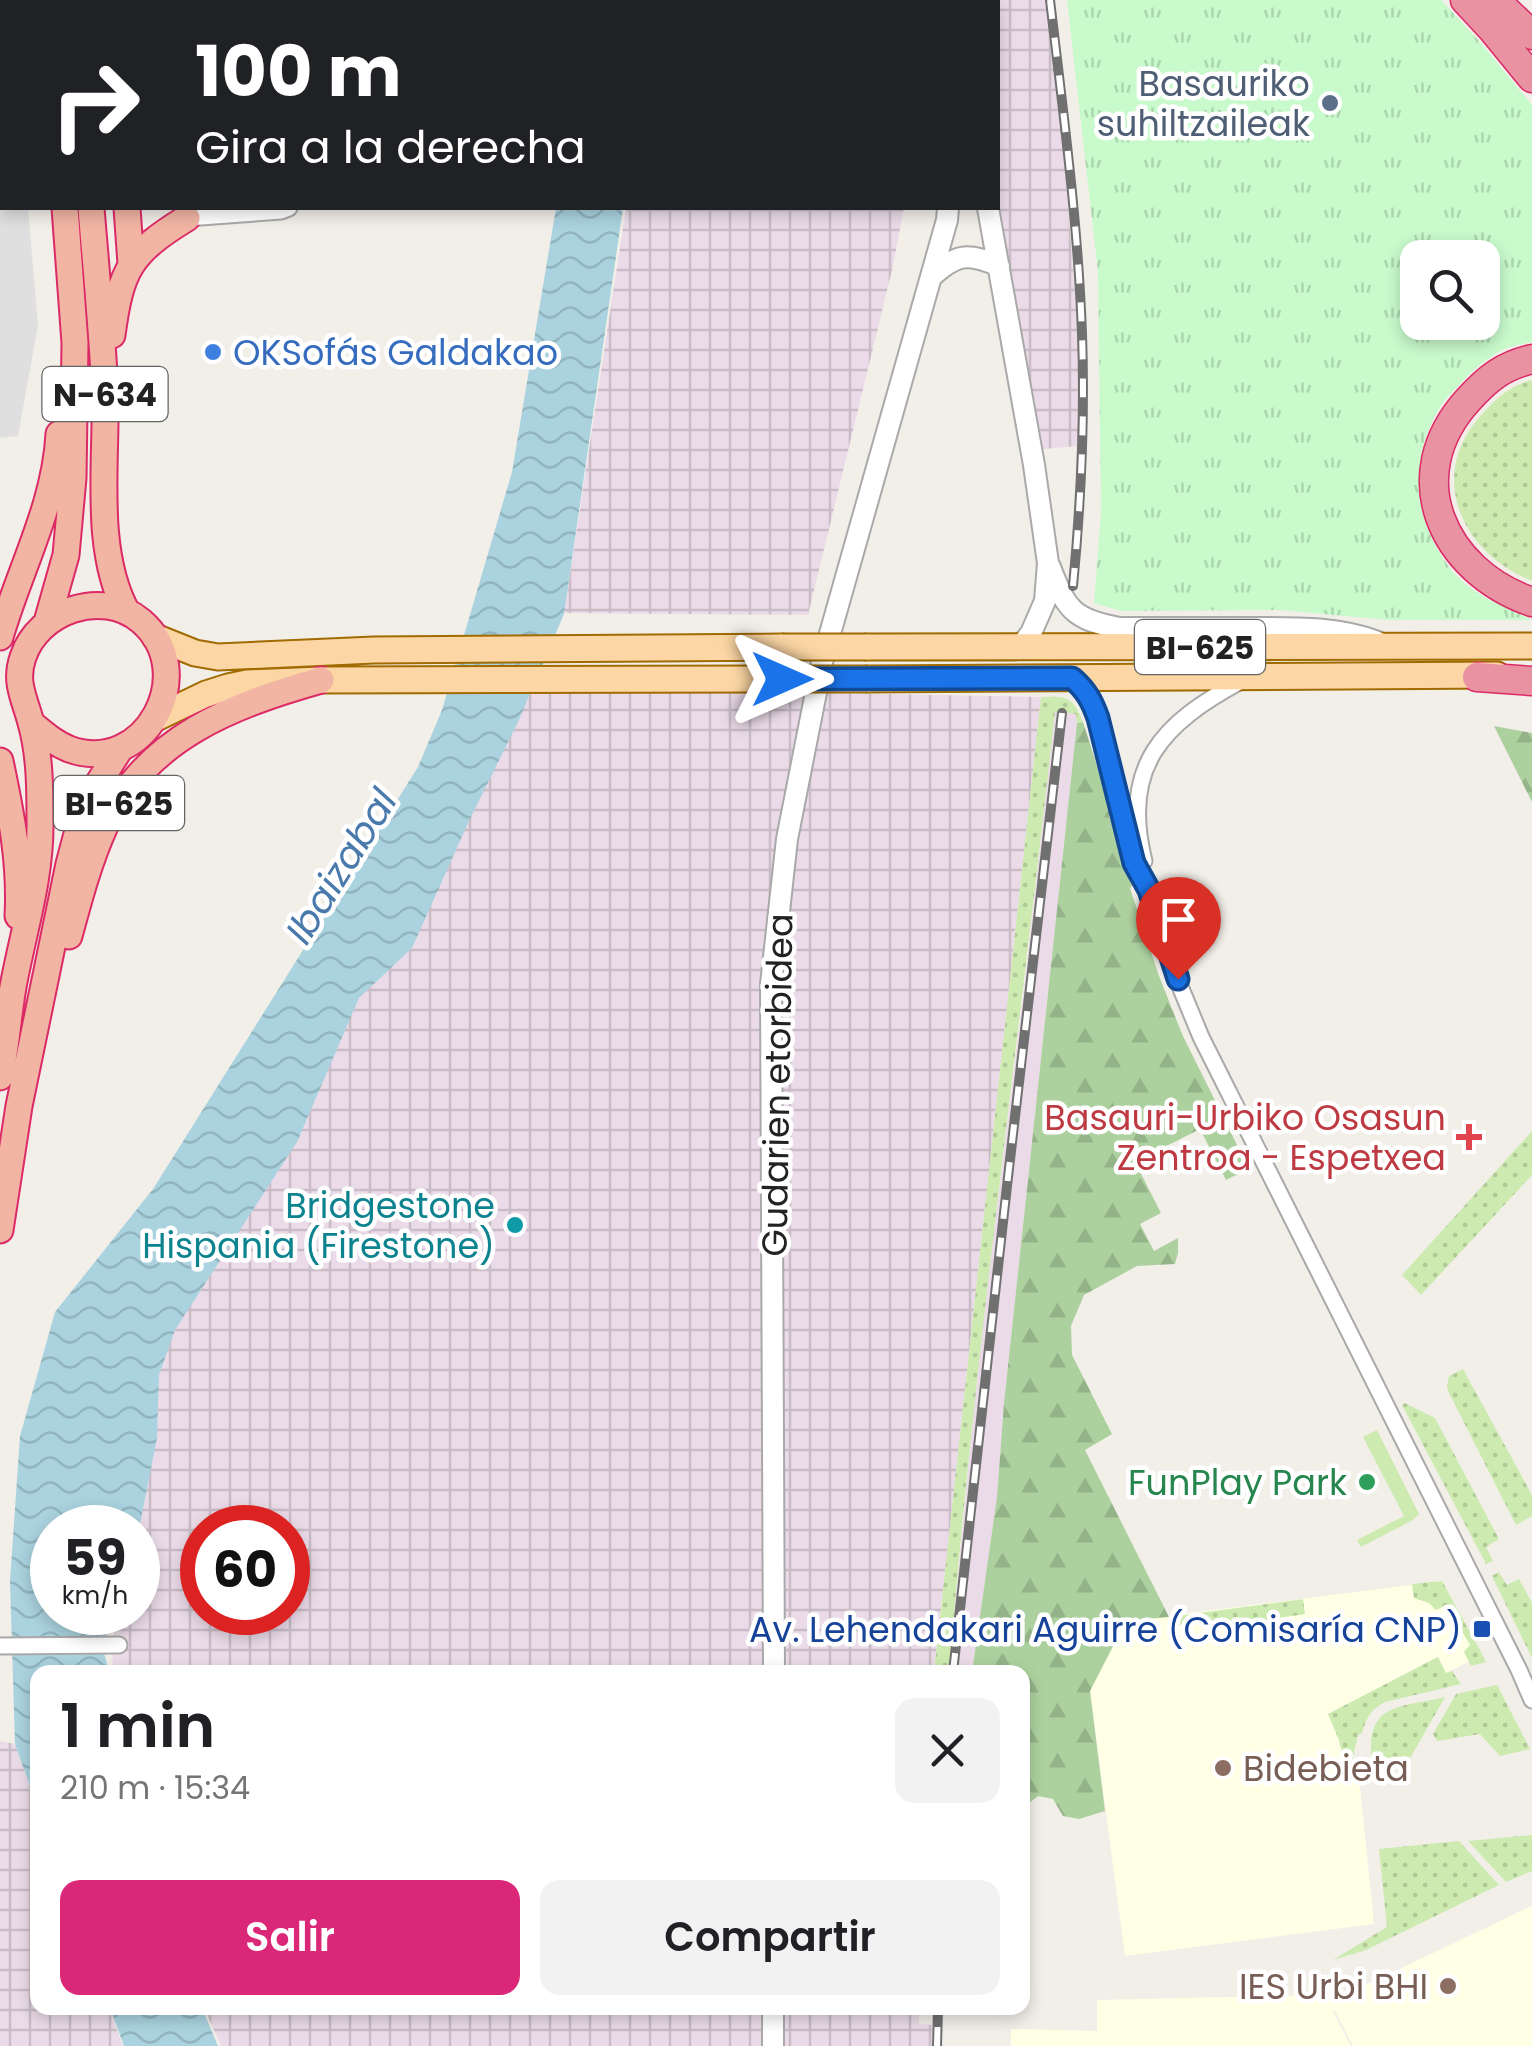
<!DOCTYPE html>
<html lang="es">
<meta charset="utf-8">
<style>
:root{--surface:#fff;--page:#f2f2f2;--text:#202124;--muted:#757577;--accent:#db2777}
body{margin:0;font-family:Poppins,sans-serif;background:var(--page);color:var(--text);height:100vh;display:flex;flex-direction:column;font-size:38px;white-space:nowrap}
*{box-sizing:border-box;margin:0}
p{font-size:32px;color:var(--muted)}
.icon{flex:none;width:55px;height:55px;fill:none;stroke:currentColor;stroke-width:2;stroke-linecap:round;stroke-linejoin:round}
.map{position:relative;flex:1;overflow:hidden}
.sheet{position:absolute;left:30px;top:1665px;width:1000px;height:350px;display:flex;flex-direction:column;background:var(--surface);border-radius:20px;box-shadow:0 5px 15px #0003}
.sheet>*{flex:none}
.hud{position:absolute;left:0px;top:0px;width:1000px;height:210px;box-shadow:0 5px 15px #0003;background:#202124;color:#fff;overflow:hidden}
.controls{position:absolute;left:1400px;top:240px;display:grid;gap:20px}
.controls a{display:grid;place-items:center;width:100px;height:100px;border-radius:20px;background:var(--surface);box-shadow:0 5px 15px #0003;font-size:50px}
.speed{position:absolute;left:30px;top:1505px;display:flex;gap:20px;font-size:50px;font-weight:700;text-align:center}
.speed>*{display:grid;place-content:center;width:130px;height:130px;border-radius:50%;background:var(--surface);box-shadow:0 5px 15px #0003;line-height:1}
.speed small{font-size:25px;font-weight:400}
.speed .limit{border:15px solid #d22;background:#fff;color:#111}
.pin{position:absolute;display:grid;place-items:center;width:85px;height:85px;color:#fff;margin:-102px -42px;border-radius:50% 50% 50% 0;rotate:-45deg;box-shadow:0 0 10px #0007}
.pin .icon{rotate:45deg}
.me{position:absolute;width:110px;margin:-55px;rotate:90deg;stroke-linejoin:round;filter:drop-shadow(0 0 8px #0008)}
.turn{display:flex;align-items:center;gap:35px;height:210px;padding:0 30px;font-size:45px}
.turn .icon{width:130px;height:130px;stroke-width:2.5}
.turn b{display:block;font-size:70px;line-height:85px}
.round{display:grid;place-items:center;flex:none;width:105px;height:105px;border-radius:20px;background:var(--page)}
.head{display:flex;align-items:center;justify-content:space-between;height:170px;padding:0 30px}
h1{font-size:60px;font-weight:600;line-height:75px}
.primary-button{display:flex;gap:20px;margin-top:auto;padding:20px 30px}
.primary-button a{flex:1;height:115px;border-radius:20px;background:var(--accent);color:#fff;font-size:40px;font-weight:600;line-height:115px;text-align:center}
.primary-button a+a{background:var(--page);color:var(--text)}
.map>svg:first-child{display:block}
.residential{fill:#e0dfdf}
.industrial{fill:url(#industrial-grid);fill-rule:evenodd}
.education{fill:#ffffe5}
.railway{fill:#ebdbe8}
.grass{fill:url(#grass-dots)}
.forest{fill:url(#forest-firs)}
.park{fill:url(#park-tufts);fill-rule:evenodd}
.garden{fill:#cdebb0}
.water{fill:url(#water-waves)}
.lines{fill:none;stroke-linecap:round;stroke-linejoin:round}
.minor-casing{stroke:#a9a9a9;stroke-width:19}
.tertiary-casing{stroke:#a9a9a9;stroke-width:24}
.primary-casing{stroke:#a06b00;stroke-width:29}
.trunk-casing{stroke:#dc2a67;stroke-width:29}
.motorway-casing{stroke:#dc2a67;stroke-width:31}
.minor{stroke:#fff;stroke-width:15}
.tertiary{stroke:#fff;stroke-width:20}
.primary{stroke:#fcd6a4;stroke-width:25}
.trunk{stroke:#f2b4a3;stroke-width:25}
.motorway{stroke:#e892a2;stroke-width:28}
.rail-casing{stroke:#707070;stroke-width:10}
.rail{stroke:#fff;stroke-width:6;stroke-dasharray:19;stroke-linecap:butt}
.primary-bridge-casing{stroke:#a06b00;stroke-width:29;stroke-linecap:butt}
.primary-bridge{stroke:#fcd6a4;stroke-width:25}
.route-casing{stroke:#114b97;stroke-width:25}
.route{stroke:#1a73e8;stroke-width:18}
.service-dot{fill:#5c6f8a;stroke:#fff;stroke-width:4}
.shop-dot{fill:#3f7fe0;stroke:#fff;stroke-width:4}
.health-dot{fill:#e0444e;stroke:#fff;stroke-width:4}
.culture-dot{fill:#0f9aa8;stroke:#fff;stroke-width:4}
.leisure-dot{fill:#2e9e5b;stroke:#fff;stroke-width:4}
.transit-dot{fill:#1a4fb4;stroke:#fff;stroke-width:4}
.education-dot{fill:#8d6e63;stroke:#fff;stroke-width:4}
.labels{text-anchor:middle;dominant-baseline:central;stroke-width:9;stroke-linejoin:round;paint-order:stroke}
.shield{fill:#fff;stroke:#646464;stroke-width:2.5}
.shield-label{font-size:32px;font-weight:bold;fill:#222}
.service-label{font-size:35px;fill:#4e5e75;stroke:#fff;text-anchor:end}
.shop-label{font-size:35px;fill:#366cbe;stroke:#fff;text-anchor:start}
.street-label{font-size:35px;fill:#222;stroke:#fff}
.health-label{font-size:35px;fill:#be3a42;stroke:#fff;text-anchor:end}
.culture-label{font-size:35px;fill:#0d838f;stroke:#fff;text-anchor:end}
.leisure-label{font-size:35px;fill:#27864d;stroke:#fff;text-anchor:end}
.transit-label{font-size:35px;fill:#164399;stroke:#fff;text-anchor:end}
.education-label{font-size:35px;fill:#785e54;stroke:#fff;text-anchor:start}
.water-label{font-size:38px;font-style:italic;fill:#4a7aab;stroke:#fff}
</style>
<div class="map">
<svg width="1532" height="2046" viewBox="0 0 1532 2046">
<defs>
<pattern id="industrial-grid" width="8" height="8" patternUnits="userSpaceOnUse" patternTransform="scale(2.5)"><rect width="8" height="8" fill="#ebdbe8"/><path d="M0 4h8M4 0v8" fill="none" stroke="#c9bcc7"/></pattern>
<pattern id="grass-dots" width="8" height="8" patternUnits="userSpaceOnUse" patternTransform="scale(2.5)"><rect width="8" height="8" fill="#cdebb0"/><path d="M2 2h.1M6 6h.1" fill="none" stroke="#b0c997" stroke-width="1.8" stroke-linecap="round"/></pattern>
<pattern id="forest-firs" width="22" height="20" patternUnits="userSpaceOnUse" patternTransform="scale(2.5)"><rect width="22" height="20" fill="#add19e"/><path d="M5 1l3.5 6h-7zM16 11l3.5 6h-7z" fill="#95b388"/></pattern>
<pattern id="park-tufts" width="24" height="20" patternUnits="userSpaceOnUse" patternTransform="scale(2.5)"><rect width="24" height="20" fill="#c8facc"/><path d="M3 7l-1-3M5 7V3M7 7l1-3M15 17l-1-3M17 17v-4M19 17l1-3" fill="none" stroke="#acd6af"/></pattern>
<pattern id="water-waves" width="16" height="10" patternUnits="userSpaceOnUse" patternTransform="scale(2.5)"><rect width="16" height="10" fill="#aad3df"/><path d="M0 5q4-4 8 0t8 0" fill="none" stroke="#92b5bf"/></pattern>
</defs>
<rect width="100%" height="100%" fill="#f2efe9"/>
<path class="residential" d="M0,4l2,9v195h26l10,117 -20,111 -18,2z"/>
<path class="industrial" d="M963,0h84l9,55 22,278 2,113 -38,3 -44,-253v-194h-34z
M626,208h278l-12,62 -84,345 -244,-2z
M532,688l509,9 -107,975h-822l3,-59 23,-1v-84l-13,-106 92,-213zM202,1528h86v84h-86z
M0,1741l15,3 22,63 1,201h71l14,38h-123z
M204,2008h715v16l13,1v21h-711z"/>
<path class="education" d="M1442,1581l40,74 -36,18 -9,-16 -109,57 11,26 7,29 12,-1 16,156 -249,32 -35,-265 36,-70z
M1532,1906v140h-179l-19,-37 -1,3 18,34h-340v-17l86,2v-31l213,-5 20,-4 2,10z"/>
<path class="railway" d="M1055,712l21,2 1,9 -73,680 -7,94 -25,175h-23l30,-320 46,-372z"/>
<path class="grass" d="M1532,380v201c-70,-28 -107,-105 -50,-167 15,-16 28,-29 50,-34z
M1041,697c26,-1 32,-1 42,25l-6,1 -1,-9 -21,-2c-35,320 -80,639 -106,960h-15z
M1532,1131v44l-111,120 -19,-20z
M1463,1369l69,126v21l-16,9 -67,-132 -2,-7 2,-10z
M1405,1403l30,15 64,121 -13,8 7,14 -7,3 -84,-159z
M1499,1572l8,13 12,-6 13,24v55l-40,-82z
M1442,1581l40,73 4,8 -15,4 -7,-14 6,-7 -23,-40 -11,5 -7,-7 -15,-5 -2,-14z
M1303,1599l2,15 -67,10 -61,1 -8,-8z
M1438,1657l8,16 6,-2 9,13 -76,18c-14,7 -19,16 -23,31l-4,2 -8,34h-4l-7,-29 -11,-26z
M1497,1685l33,64 -30,7 -20,-22 -43,7 -4,-7 23,-40z
M1445,1697l-37,65 -36,4c-7,-64 23,-57 73,-69z
M1532,1835v36l-26,11 -38,-41z
M1459,1841l40,44 -133,65 -33,10 54,-33 -8,-78z"/>
<path class="forest" d="M1083,722l28,88 -2,6 23,70 -2,2 29,88 23,58 63,127 -3,11 -16,8 -26,-51 -65,33 26,51 -21,11 14,27 24,-13v15l-3,11 -38,2 -53,29 -13,31 1,29 40,79 -27,16 84,167 -43,4 -36,70 15,120 -26,8 -16,-3 -10,-17 -15,-3 -15,12 -1,-136h-50l25,-175 7,-94 73,-680z
M1494,726l38,7v69z"/>
<path class="park" d="M1067,0h374l38,41 53,64v237c-10,2 -21,4 -30,8 -16,9 -30,20 -42,34 -7,7 -15,15 -20,23 -33,53 -26,119 14,166 23,26 51,32 78,47h-143l-109,-10 -159,1 -27,-8 7,-92 -3,-239zM1418,258h64v64h-64z"/>
<path class="garden" d="M1377,1430l42,84 -6,6 -52,27 -4,-7 47,-24 -41,-79z"/>
<path class="water" d="M556,208h67l-59,406 -46,108 -49,99 -57,127 -53,50 -62,144 -122,188 -16,45 -2,63 -19,96v-6h-86v84l64,1 -14,32 7,27h-71l-1,134 -22,-62 -5,-163 10,-145 35,-124 98,-123 265,-422 24,-57 70,-238z
M110,2008h92l16,38h-94z"/>
<g class="lines">
<g class="minor-casing">
<path id="minor" d="M399,0v2
M187,218l94,-7 8,-3
M1072,677c14,13 20,24 26,41l37,145 14,27 28,89 24,58 318,633 13,30
M1144,861c-24,-95 19,-138 97,-180
M0,1646l119,-1"/>
</g>
<g class="tertiary-casing">
<path id="tertiary" d="M950,0v2
M988,208l46,257 14,98 -3,38 -14,32 -11,14
M931,277c25,-23 37,-25 68,-11
M1050,567c16,42 23,53 70,61 42,0 84,0 126,0 45,0 90,-2 132,14
M774,1672l-3,-688 16,-145 35,-177 125,-442 1,-12
M773,2046v-38"/>
</g>
<g class="primary-casing">
<path id="primary" d="M155,637l40,16 23,4 156,-7 408,-3
M867,647l665,-1
M868,679l629,-4
M156,718l50,-24 22,-7 19,-4 74,-3 462,-1"/>
</g>
<g class="trunk-casing">
<path id="trunk" d="M73,0v2
M96,0v2
M91,208c5,61 11,122 14,184 2,69 -12,159 22,220
M127,208l4,56
M112,335c9,-66 18,-82 75,-117
M47,622l19,-67 7,-77 2,-135 -10,-135
M0,637c20,-69 55,-131 59,-203
M0,761c11,52 21,102 18,155
M69,936c10,-37 20,-75 36,-110 42,-89 128,-121 216,-146
M0,1077c6,-29 8,-60 13,-90 10,-55 28,-109 27,-165 0,-32 0,-68 -9,-99 -6,-24 -17,-40 -8,-66 15,-46 79,-69 118,-36 60,51 4,156 -72,128 -15,-6 -26,-16 -38,-26
M0,1230l19,-124 50,-242 12,-45 13,-29 26,-41"/>
</g>
<g class="motorway-casing">
<path id="motorway" d="M41,0l2,2
M1465,0l27,29 40,49
M1495,0l37,35
M1532,359c-29,7 -44,19 -64,41 -69,76 -26,171 64,202
M1477,677l55,4"/>
</g>
<use href="#minor" class="minor"/>
<use href="#tertiary" class="tertiary"/>
<use href="#primary" class="primary"/>
<use href="#trunk" class="trunk"/>
<use href="#motorway" class="motorway"/>
<g class="rail-casing">
<path id="rail" d="M1050,0c13,111 28,222 32,334 3,85 -1,168 -9,252
M953,1672l55,-495 54,-464
M937,2046l1,-38"/>
</g>
<use href="#rail" class="rail"/>
<g class="primary-bridge-casing">
<path id="primary-bridge" d="M782,647h85
M783,679h85"/>
</g>
<use href="#primary-bridge" class="primary-bridge"/>
</g>
<g class="lines">
<g class="route-casing">
<path id="route" d="M782,679l290,-1c14,12 20,23 26,40l36,145 15,27 29,89"/>
</g>
<use href="#route" class="route"/>
</g>
<circle class="service-dot" cx="1330" cy="103" r="10"/>
<circle class="shop-dot" cx="213" cy="352" r="10"/>
<path class="health-dot" d="M1464 1122h10v10h10v10h-10v10h-10v-10h-10v-10h10z"/>
<circle class="culture-dot" cx="515" cy="1225" r="10"/>
<circle class="leisure-dot" cx="1367" cy="1482" r="10"/>
<rect class="transit-dot" x="1472" y="1619" width="20" height="20" rx="5"/>
<g class="education-dot">
<circle cx="1223" cy="1768" r="10"/>
<circle cx="1448" cy="1986" r="10"/>
</g>
<g class="labels">
<g class="shield">
<rect x="42.5" y="367" width="125" height="54" rx="8"/>
<rect x="1135" y="620" width="130" height="54" rx="8"/>
<rect x="54" y="776" width="130" height="54" rx="8"/>
</g>
<g class="shield-label">
<text x="105" y="394">N-634</text>
<text x="1200" y="647">BI-625</text>
<text x="119" y="803">BI-625</text>
</g>
<g class="service-label">
<text x="1310" y="83">Basauriko<tspan x="1310" dy="40">suhiltzaileak</tspan></text>
</g>
<g class="shop-label">
<text x="233" y="352">OKSofás Galdakao</text>
</g>
<g class="street-label">
<text transform="translate(777 1085) rotate(-89)">Gudarien etorbidea</text>
</g>
<g class="health-label">
<text x="1446" y="1117">Basauri-Urbiko Osasun<tspan x="1446" dy="40">Zentroa - Espetxea</tspan></text>
</g>
<g class="culture-label">
<text x="495" y="1205">Bridgestone<tspan x="495" dy="40">Hispania (Firestone)</tspan></text>
</g>
<g class="leisure-label">
<text x="1347" y="1482">FunPlay Park</text>
</g>
<g class="transit-label">
<text x="1462" y="1629">Av. Lehendakari Aguirre (Comisaría CNP)</text>
</g>
<g class="education-label">
<text x="1243" y="1768">Bidebieta</text>
<text x="1428" y="1986" text-anchor="end">IES Urbi BHI</text>
</g>
<g class="water-label">
<text transform="translate(341 866) rotate(-58)">Ibaizabal</text>
</g>
</g>
</svg>
<div class="controls">
<a><svg class="icon" aria-label="search" viewBox="0 0 24 24"><circle cx="10" cy="10" r="6"/><path d="M15 15l6 6"/></svg></a>
</div>
<div class="speed"><div>59<small>km/h</small></div><div class="limit">60</div></div>
<div class="pin" style="left:1178px;top:979px;background:#d93025"><svg class="icon" aria-label="arrive" viewBox="0 0 24 24"><path d="M6 21V4h12l-3 4 3 4H6"/></svg></div>
<svg class="me" style="left:782px;top:679px" viewBox="-20 -20 40 40"><path d="M0-17L14 15 0 8-14 15z" fill="#1a73e8" stroke="#fff" stroke-width="4"/></svg>
<div class="hud">
<div class="turn"><svg class="icon" aria-label="right" viewBox="0 0 24 24"><path d="M7 20v-9h11M14 6l5 5-5 5"/></svg><div><b>100 m</b>Gira a la derecha</div></div>
</div>
<section class="sheet">
<div class="head"><div><h1>1 min</h1><p>210 m · 15:34</p></div><a class="round"><svg class="icon" aria-label="close" viewBox="0 0 24 24"><path d="M6 6l12 12M18 6L6 18"/></svg></a></div>
<div class="primary-button"><a>Salir</a><a>Compartir</a></div>
</section>
</div>
